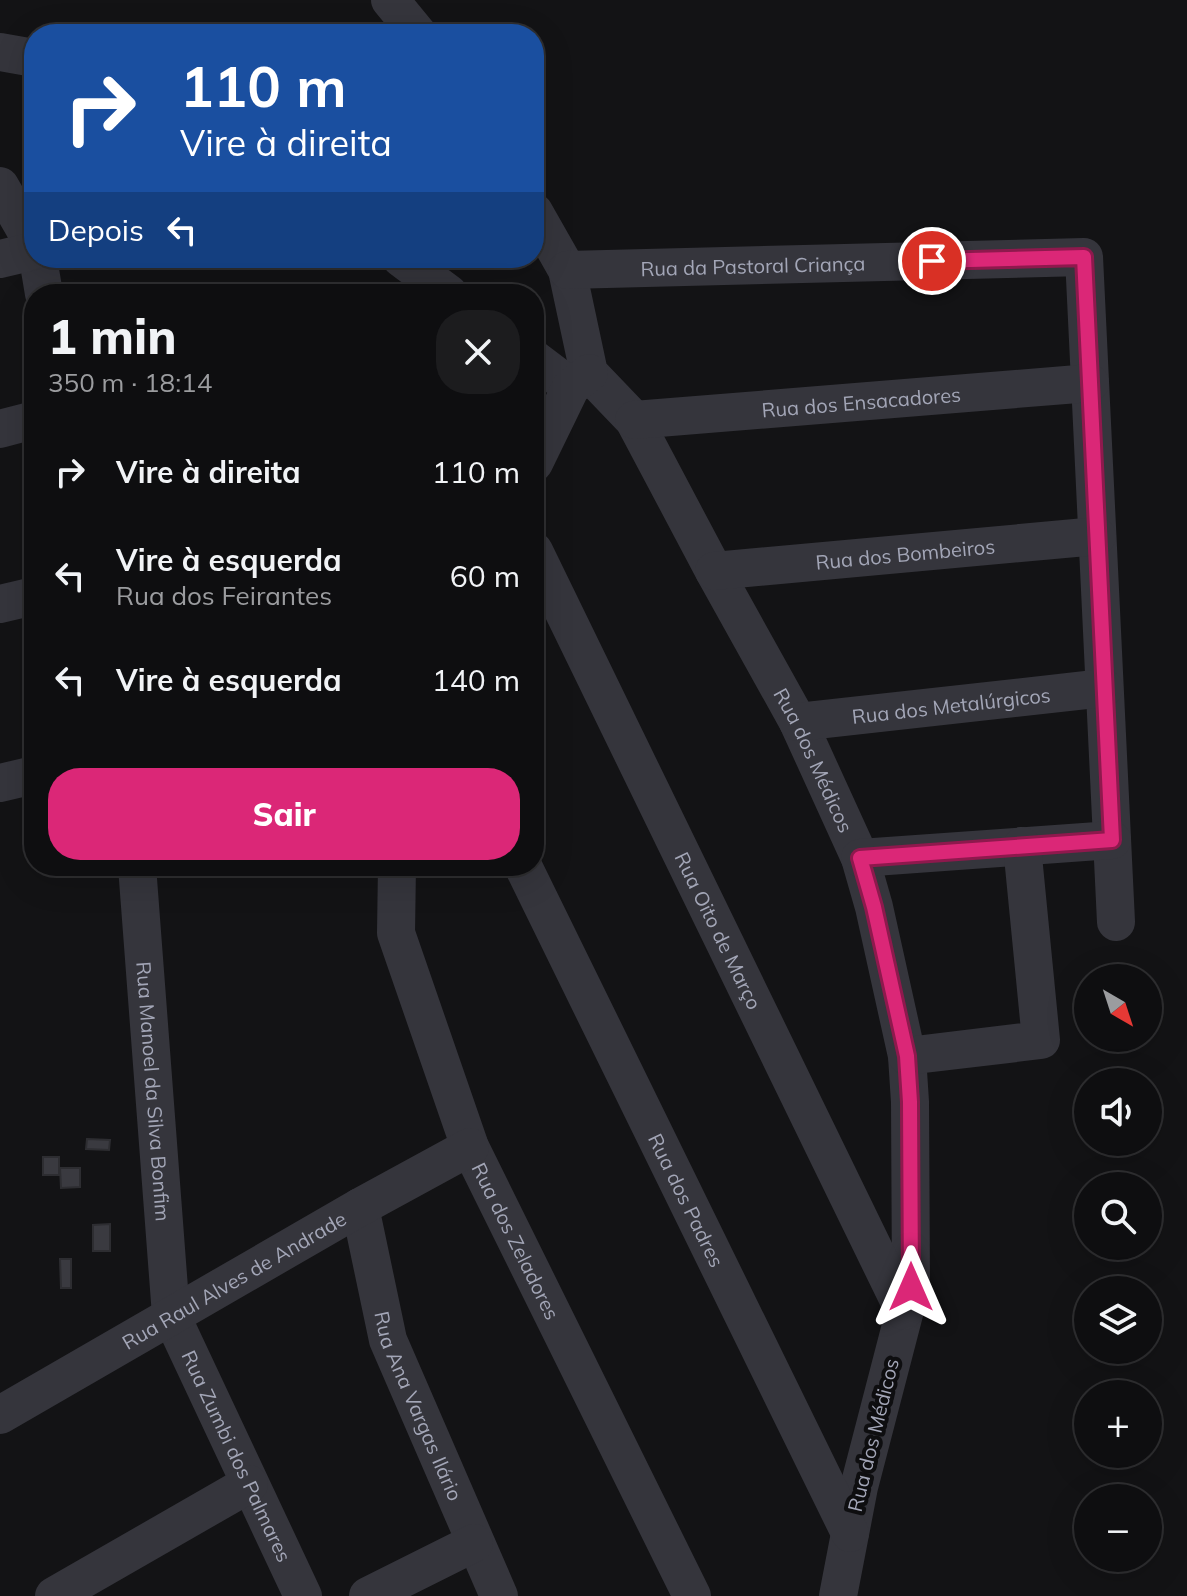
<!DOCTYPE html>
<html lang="pt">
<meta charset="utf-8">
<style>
:root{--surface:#0e0e10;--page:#1c1c1e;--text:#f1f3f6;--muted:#9b9c9f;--line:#2e2e30;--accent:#db2777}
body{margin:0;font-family:Mulish,sans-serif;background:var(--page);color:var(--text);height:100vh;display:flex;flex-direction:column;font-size:30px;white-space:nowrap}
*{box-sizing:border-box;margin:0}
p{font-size:26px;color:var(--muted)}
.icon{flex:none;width:44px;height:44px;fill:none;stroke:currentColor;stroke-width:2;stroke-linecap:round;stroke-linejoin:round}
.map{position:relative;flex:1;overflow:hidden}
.panel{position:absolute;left:24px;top:284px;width:520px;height:592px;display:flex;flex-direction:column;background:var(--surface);border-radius:32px;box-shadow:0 8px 32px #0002,0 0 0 2px var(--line)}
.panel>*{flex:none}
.top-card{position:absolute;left:24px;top:24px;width:520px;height:244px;border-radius:32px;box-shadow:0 8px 32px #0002,0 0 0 2px var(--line);background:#1a4fa0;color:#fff;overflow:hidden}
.needle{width:52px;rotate:141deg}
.fabs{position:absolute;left:1074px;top:964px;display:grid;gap:16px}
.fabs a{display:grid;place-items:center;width:88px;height:88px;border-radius:50%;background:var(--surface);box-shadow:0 8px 32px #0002,0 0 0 2px var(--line);font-size:40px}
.pin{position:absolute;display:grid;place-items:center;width:68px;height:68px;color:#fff;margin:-34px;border:4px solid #fff;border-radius:50%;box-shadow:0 2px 8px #0007}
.me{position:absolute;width:88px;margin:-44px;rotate:0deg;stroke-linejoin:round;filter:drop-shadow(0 0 6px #0008)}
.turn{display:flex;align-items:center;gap:28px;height:168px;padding:0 24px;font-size:36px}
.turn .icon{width:104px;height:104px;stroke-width:2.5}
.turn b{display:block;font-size:56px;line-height:68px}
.then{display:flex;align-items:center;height:76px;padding:0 24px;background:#0003;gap:16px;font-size:30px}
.round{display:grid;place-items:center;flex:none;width:84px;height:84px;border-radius:32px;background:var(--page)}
.headline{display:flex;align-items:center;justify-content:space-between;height:136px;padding:0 24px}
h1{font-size:48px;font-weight:800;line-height:60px}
.primary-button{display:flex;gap:16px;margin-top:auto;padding:16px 24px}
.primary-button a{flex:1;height:92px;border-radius:32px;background:var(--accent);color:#fff;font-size:32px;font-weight:800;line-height:92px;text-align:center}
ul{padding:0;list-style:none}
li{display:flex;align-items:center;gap:24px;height:104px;padding:0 24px}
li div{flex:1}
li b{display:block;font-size:30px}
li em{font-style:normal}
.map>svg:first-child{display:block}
.building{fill:#3a3a40;stroke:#2d2d31;stroke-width:2}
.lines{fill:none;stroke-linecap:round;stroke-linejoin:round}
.minor{stroke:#35353c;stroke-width:38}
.route-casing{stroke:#8e194d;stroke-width:20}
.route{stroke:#db2777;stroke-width:14}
.labels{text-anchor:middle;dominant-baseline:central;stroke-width:8;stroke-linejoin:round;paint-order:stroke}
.street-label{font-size:20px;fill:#a3a6b7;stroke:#0e0e10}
</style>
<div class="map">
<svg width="1187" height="1596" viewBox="0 0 1187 1596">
<rect width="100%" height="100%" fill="#131315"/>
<path class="building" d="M87,1139l23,1 -1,10 -23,-1z
M43,1157h16v18h-16z
M60,1168h20v19l-19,1z
M110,1224v27h-17v-26z
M60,1259h11v29h-10z"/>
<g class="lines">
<g class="minor">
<path d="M390,0l28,34"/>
<path d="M0,52l34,6"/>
<path d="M0,186l34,59"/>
<path id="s1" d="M534,212l33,58 22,103 45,47 80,151 84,151 62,136 14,49 33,149 3,46 1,185 -52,200 -21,109"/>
<path d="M38,258l6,36"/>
<path d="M401,258l48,36"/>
<path d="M0,259l34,-8"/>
<path id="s2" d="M567,270l517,-13 32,665"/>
<path d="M534,359l37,28"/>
<path id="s3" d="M634,420l456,-37"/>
<path d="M0,429l34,-9"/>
<path d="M534,463l37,-76 18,-14"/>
<path id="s4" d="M534,551l370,760"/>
<path id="s5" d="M714,571l383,-35"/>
<path d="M0,604l34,-8"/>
<path id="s6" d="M798,722l306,-34"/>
<path d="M0,783l34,-8"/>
<path d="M860,858l252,-18"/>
<path id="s7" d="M137,866l34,449 132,281"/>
<path id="s8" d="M397,866l-1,67 74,214 222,449"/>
<path id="s9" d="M523,866l327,667"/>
<path d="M907,1056l134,-16 -19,-194"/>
<path id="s10" d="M360,1207l28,133 111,256"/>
<path id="s11" d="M0,1415l360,-208 110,-60"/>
<path d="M54,1596l195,-112"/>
<path d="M368,1596l106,-53"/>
</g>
</g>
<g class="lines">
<g class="route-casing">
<path id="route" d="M911,1287l-1,-185 -3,-46 -33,-149 -14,-49 252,-18 -28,-583 -152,4"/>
</g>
<use href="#route" class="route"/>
</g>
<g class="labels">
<g class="street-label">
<text stroke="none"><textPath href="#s2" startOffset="186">Rua da Pastoral Criança</textPath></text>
<text stroke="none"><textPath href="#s3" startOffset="228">Rua dos Ensacadores</textPath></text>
<text stroke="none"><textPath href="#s5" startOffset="192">Rua dos Bombeiros</textPath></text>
<text stroke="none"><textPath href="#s6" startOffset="154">Rua dos Metalúrgicos</textPath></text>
<text stroke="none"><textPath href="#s1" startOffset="622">Rua dos Médicos</textPath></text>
<text stroke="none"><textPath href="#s4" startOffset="422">Rua Oito de Março</textPath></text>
<text stroke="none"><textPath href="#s7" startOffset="226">Rua Manoel da Silva Bonfim</textPath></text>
<text stroke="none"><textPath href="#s9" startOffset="372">Rua dos Padres</textPath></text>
<text stroke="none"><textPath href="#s8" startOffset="398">Rua dos Zeladores</textPath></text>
<text stroke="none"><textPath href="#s11" startOffset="270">Rua Raul Alves de Andrade</textPath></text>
<text stroke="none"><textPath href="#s10" startOffset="208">Rua Ana Vargas Ilário</textPath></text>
<text transform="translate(873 1435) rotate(-76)">Rua dos Médicos</text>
<text stroke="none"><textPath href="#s7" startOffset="606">Rua Zumbi dos Palmares</textPath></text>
</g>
</g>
</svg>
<div class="fabs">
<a><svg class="needle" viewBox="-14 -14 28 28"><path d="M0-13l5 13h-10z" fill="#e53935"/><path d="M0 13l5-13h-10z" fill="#9b9c9f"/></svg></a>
<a><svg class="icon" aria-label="sound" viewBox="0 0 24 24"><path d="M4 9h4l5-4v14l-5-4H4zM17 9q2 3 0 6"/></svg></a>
<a><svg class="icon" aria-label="search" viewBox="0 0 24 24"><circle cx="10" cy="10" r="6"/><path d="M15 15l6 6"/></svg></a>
<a><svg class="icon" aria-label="layers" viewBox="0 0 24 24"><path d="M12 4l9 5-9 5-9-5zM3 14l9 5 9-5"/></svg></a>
<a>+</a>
<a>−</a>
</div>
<div class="pin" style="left:932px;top:261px;background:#d93025"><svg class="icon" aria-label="arrive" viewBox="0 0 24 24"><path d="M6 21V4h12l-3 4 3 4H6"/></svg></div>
<svg class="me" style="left:911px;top:1287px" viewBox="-20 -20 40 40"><path d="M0-17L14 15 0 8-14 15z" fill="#db2777" stroke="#fff" stroke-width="4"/></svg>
<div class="top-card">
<div class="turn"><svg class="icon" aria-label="right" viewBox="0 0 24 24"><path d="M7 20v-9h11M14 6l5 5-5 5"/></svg><div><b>110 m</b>Vire à direita</div></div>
<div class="then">Depois<svg class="icon" aria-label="left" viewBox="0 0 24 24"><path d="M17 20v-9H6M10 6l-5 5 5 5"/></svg></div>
</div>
<section class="panel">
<div class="headline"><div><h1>1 min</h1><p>350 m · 18:14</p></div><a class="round"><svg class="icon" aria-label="close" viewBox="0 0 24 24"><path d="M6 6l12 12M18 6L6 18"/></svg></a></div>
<ul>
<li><svg class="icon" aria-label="right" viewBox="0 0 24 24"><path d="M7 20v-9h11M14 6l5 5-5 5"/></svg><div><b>Vire à direita</b></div><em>110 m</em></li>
<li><svg class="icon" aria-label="left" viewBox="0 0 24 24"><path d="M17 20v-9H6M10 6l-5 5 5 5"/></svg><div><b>Vire à esquerda</b><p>Rua dos Feirantes</p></div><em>60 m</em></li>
<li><svg class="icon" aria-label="left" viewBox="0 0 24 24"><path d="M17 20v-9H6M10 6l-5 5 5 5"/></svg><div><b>Vire à esquerda</b></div><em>140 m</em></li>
</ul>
<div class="primary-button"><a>Sair</a></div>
</section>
</div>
